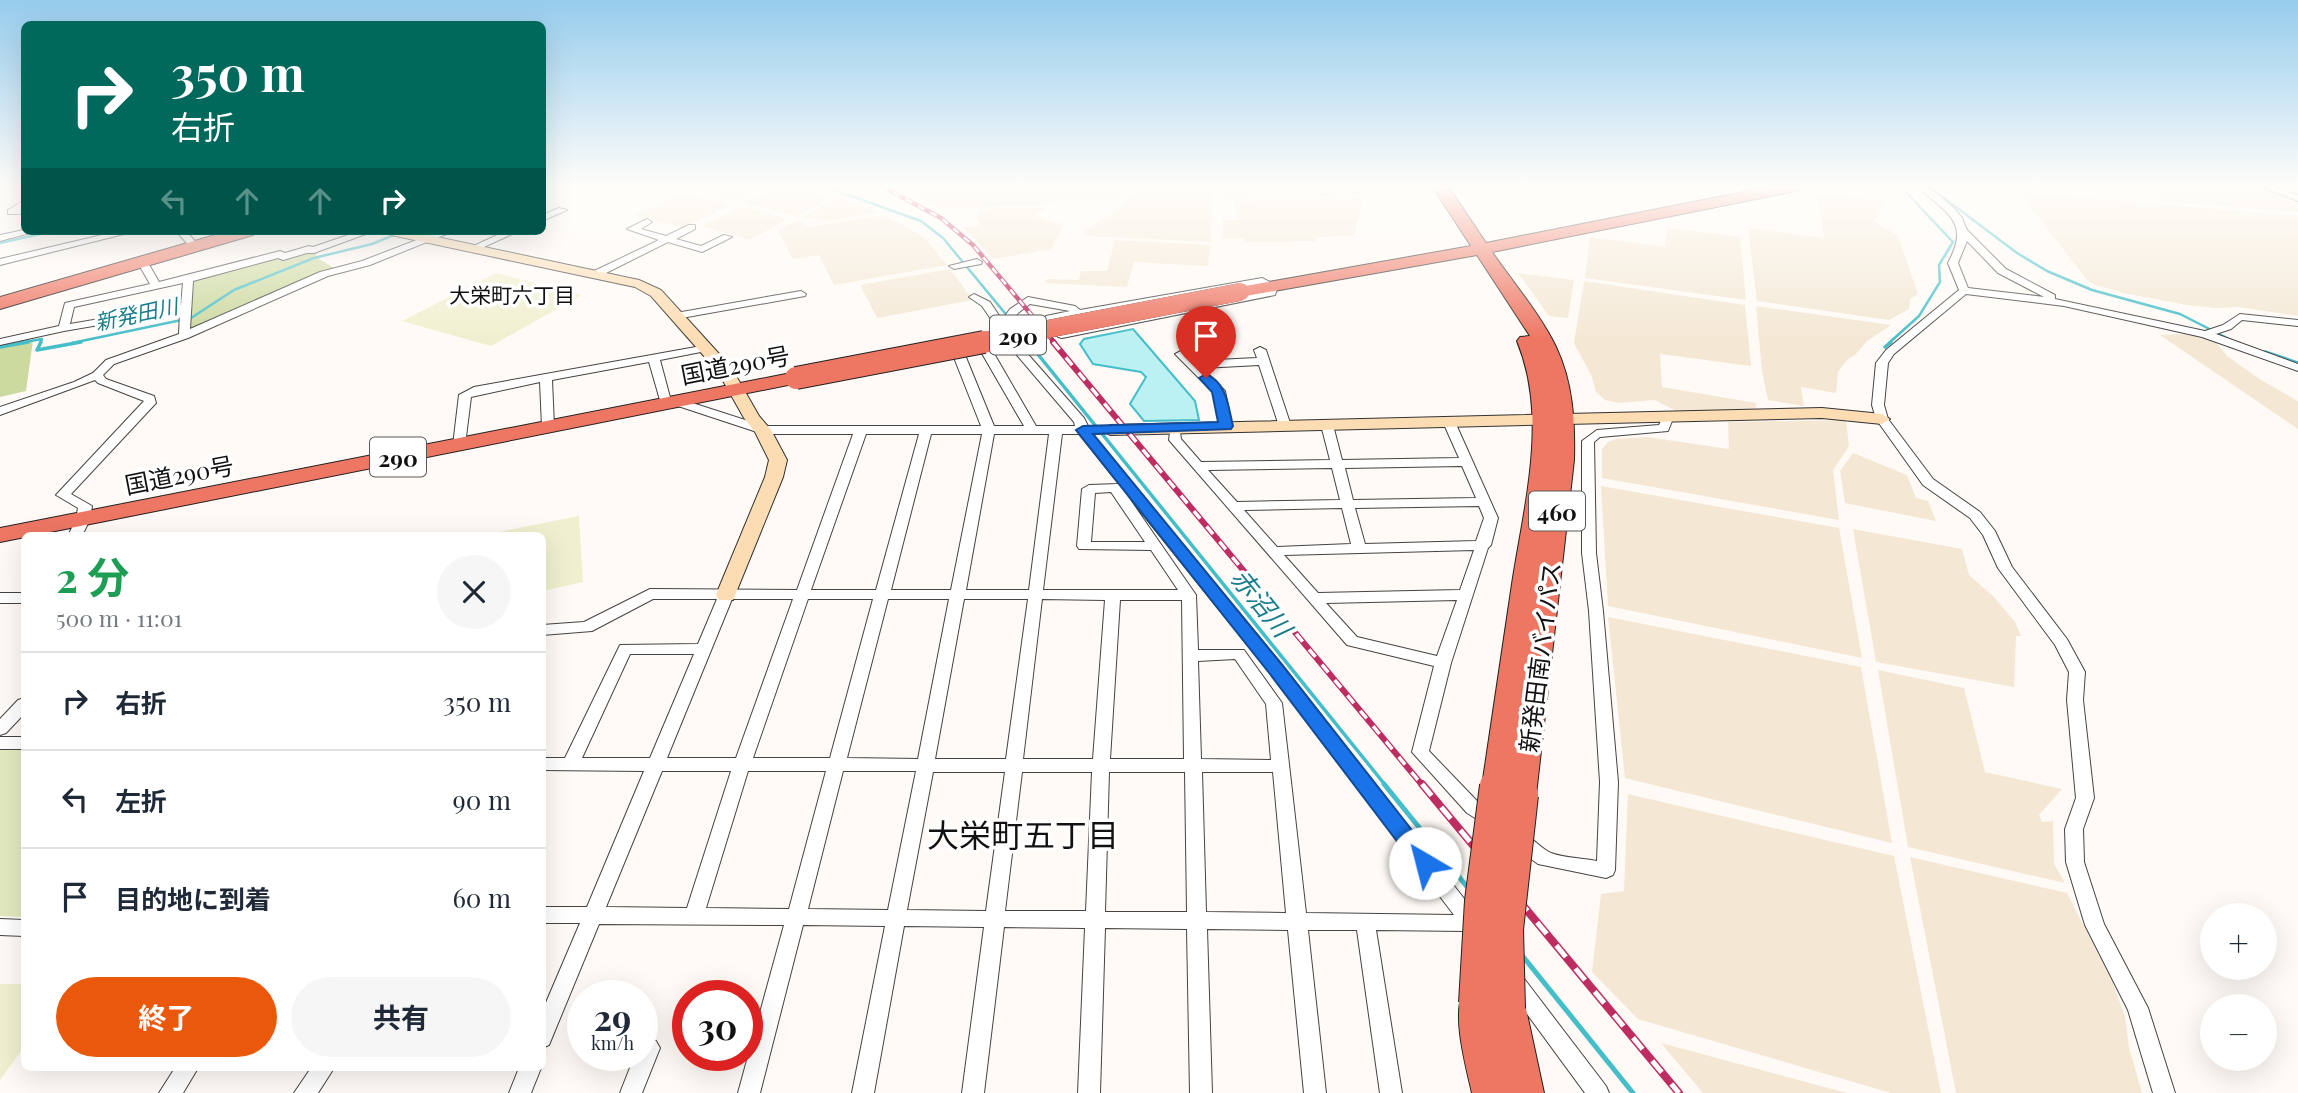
<!DOCTYPE html>
<html lang="ja">
<meta charset="utf-8">
<style>
:root{--surface:#fff;--page:#f6f6f7;--text:#1f2937;--muted:#747a83;--line:#e0e1e3;--accent:#ea580c}
body{margin:0;font-family:"Playfair Display","Noto Sans JP",serif;background:var(--page);color:var(--text);height:100vh;display:flex;flex-direction:column;font-size:26px;white-space:nowrap}
*{box-sizing:border-box;margin:0}
p{font-size:23px;color:var(--muted)}
.icon{flex:none;width:38px;height:38px;fill:none;stroke:currentColor;stroke-width:2;stroke-linecap:round;stroke-linejoin:round}
.map{position:relative;flex:1;overflow:hidden}
.details{position:absolute;left:21px;top:532px;width:525px;height:539px;display:flex;flex-direction:column;background:var(--surface);border-radius:10px;box-shadow:0 7px 28px #0002}
.details>*{flex:none}
.banner{position:absolute;left:21px;top:21px;width:525px;height:214px;border-radius:10px;box-shadow:0 7px 28px #0002;background:#00695c;color:#fff;overflow:hidden}
.buttons{position:absolute;left:2200px;top:903px;display:grid;gap:14px}
.buttons a{display:grid;place-items:center;width:77px;height:77px;border-radius:50%;background:var(--surface);box-shadow:0 7px 28px #0002;font-size:35px}
.speed{position:absolute;left:567px;top:980px;display:flex;gap:14px;font-size:35px;font-weight:700;text-align:center}
.speed>*{display:grid;place-content:center;width:91px;height:91px;border-radius:50%;background:var(--surface);box-shadow:0 7px 28px #0002;line-height:1}
.speed small{font-size:18px;font-weight:400}
.speed .limit{border:10px solid #d22;background:#fff;color:#111}
.pin{position:absolute;display:grid;place-items:center;width:60px;height:60px;color:#fff;margin:-72px -30px;border-radius:50% 50% 50% 0;rotate:-45deg;box-shadow:0 0 7px #0007}
.pin .icon{rotate:45deg}
.me{position:absolute;width:77px;margin:-38px;rotate:323deg;stroke-linejoin:round;filter:drop-shadow(0 0 5px #0008)}
.turn{display:flex;align-items:center;gap:24px;height:147px;padding:0 35px;font-size:32px}
.turn .icon{width:91px;height:91px;stroke-width:2.5}
.turn b{display:block;font-size:49px;line-height:60px}
.lanes{display:flex;align-items:center;height:66px;padding:0 35px;background:#0003;justify-content:center;gap:35px;direction:ltr}
.lanes .off{opacity:.35}
.round{display:grid;place-items:center;flex:none;width:74px;height:74px;border-radius:37px;background:var(--page)}
.headline{display:flex;align-items:center;justify-content:space-between;height:119px;padding:0 35px}
h1{font-size:42px;font-weight:700;line-height:52px;color:#1e9e55}
.primary-button{display:flex;gap:14px;margin-top:auto;padding:14px 35px}
.primary-button a{flex:1;height:80px;border-radius:42px;background:var(--accent);color:#fff;font-size:28px;font-weight:700;line-height:80px;text-align:center}
.primary-button a+a{background:var(--page);color:var(--text)}
ul{padding:0;list-style:none}
li{display:flex;align-items:center;gap:21px;height:98px;padding:0 35px;border-top:2px solid var(--line)}
li div{flex:1}
li b{display:block;font-size:26px}
li em{font-style:normal}
.map>svg:first-child{display:block}
.farmland{fill:#f4e8d5}
.green{fill:#e2e9bf}
.forest{fill:#ccd99f}
.pitch{fill:#f0f0d0}
.water{fill:#bcf1f4;stroke:#45bec9;stroke-width:2}
.lines{fill:none;stroke-linecap:round;stroke-linejoin:round}
.stream-far2{stroke:#45bec9;stroke-width:2.5}
.stream-far1{stroke:#45bec9;stroke-width:3.5}
.stream{stroke:#45bec9;stroke-width:5}
.street-casing{stroke:#444;stroke-width:2}
.secondary-casing{stroke:#333;stroke-width:2}
.highway-casing{stroke:#222;stroke-width:2}
.street{fill:#fff;fill-rule:evenodd}
.secondary{fill:#fcddb3;fill-rule:evenodd}
.highway{fill:#ee7764;fill-rule:evenodd}
.rail-far2-casing{stroke:#bd2d62;stroke-width:4.5}
.rail-far1-casing{stroke:#bd2d62;stroke-width:6}
.rail-casing{stroke:#bd2d62;stroke-width:8}
.rail-far2{stroke:#fff;stroke-width:2.5;stroke-dasharray:7;stroke-linecap:butt}
.rail-far1{stroke:#fff;stroke-width:3.5;stroke-dasharray:10;stroke-linecap:butt}
.rail{stroke:#fff;stroke-width:5;stroke-dasharray:15;stroke-linecap:butt}
.highway-bridge-far2-casing{stroke:#222;stroke-width:18;stroke-linecap:butt}
.highway-bridge-far1-casing{stroke:#222;stroke-width:24;stroke-linecap:butt}
.highway-bridge-casing{stroke:#222;stroke-width:36;stroke-linecap:butt}
.highway-bridge-far2{stroke:#ee7764;stroke-width:18}
.highway-bridge-far1{stroke:#ee7764;stroke-width:22}
.highway-bridge{stroke:#ee7764;stroke-width:34}
.route{fill:#1a73e8;stroke:#114b97;stroke-width:2}
.labels{text-anchor:middle;dominant-baseline:central;stroke-width:7;stroke-linejoin:round;paint-order:stroke}
.far-neighbourhood-label{font-size:21px;fill:#111;stroke:#fff}
.far-water-label{font-size:21px;font-style:italic;fill:#1b7d8b;stroke:#fff}
.shield{fill:#fff;stroke:#585858;stroke-width:2}
.shield-label{font-size:23px;font-weight:bold;fill:#111}
.street-label{font-size:24px;fill:#111;stroke:#fff}
.water-label{font-size:26px;font-style:italic;fill:#1b7d8b;stroke:#fff}
.near-neighbourhood-label{font-size:32px;fill:#111;stroke:#fff}
</style>
<div class="map">
<svg width="2298" height="1093" viewBox="0 0 2298 1093">
<rect width="100%" height="100%" fill="#fffaf5"/>
<path class="farmland" d="M698,186h70l-31,16 -46,-13z
M779,186h19l34,11 -36,19 -52,-13z
M900,186h229l-16,15 -49,-2 -21,6 -102,3z
M1141,186l73,3 -4,53 -126,-6 2,-3 -3,-1 36,-23z
M1224,186h136l5,9 -141,3z
M2147,186h113l38,13v13l-136,-11z
M2019,192l279,24v100l-59,-9 -24,1 -28,-3 -64,-12 -28,-8 -8,-5z
M683,193l47,12 -48,23 -47,-13z
M1817,193l69,8 -12,20 24,15 20,58 -8,5 -1,10 -20,11 -132,-19 -9,-73 76,10z
M838,198l41,14 -52,9 -25,-4z
M1364,198l-10,38 -39,1 1,4 -70,1 -2,-4 -22,1 1,-19h16l-6,-19z
M742,207l45,12 -37,21 -49,-14z
M1045,208l-11,8 30,9 -13,24 -58,10 -30,-32 17,-2 -3,-6 3,-10z
M885,215l40,23 22,27 -113,20 -15,-30 -26,4 -15,-29 20,-9 12,6z
M1667,228l73,9 6,63 -161,-22 5,-41 75,10z
M1115,240l95,5 -2,21 -74,-4 -7,25 -82,-4 2,-4 32,1 2,-9h26z
M950,269l23,31 -96,18 -17,-33z
M1518,273l56,7 -6,38 -19,-2z
M1584,281l161,24 6,61 -91,-12 2,33 94,16 -1,8h-79l-21,-11 -37,3 -13,-3 -9,-8 -4,-15 -18,-34z
M1756,306l135,19 -24,16 -12,14 -7,4 -10,13 -2,21 -35,-6 3,19 -36,-6 -6,-29z
M2186,334l29,7 12,15 34,24 37,21v28l-138,-94z
M1846,420l3,26 -16,24 6,50 -237,-42v-29l6,-7 8,-3 31,-2 82,12 -1,-27z
M1853,453l54,22 9,23 12,3 8,20 -91,-18 -5,-32z
M1601,486l238,42 23,130 -254,-52z
M1853,529l109,20 7,26 24,21 22,26 6,14h-5l-2,51 -138,-25z
M1608,617l253,50 31,176 -267,-65z
M1878,670l86,18 21,84 77,17 -23,26 3,7 11,-1 1,43 11,19 -157,-36z
M1628,794l266,62 47,237h-50l-253,-74 -46,-47 9,-78 23,-3z
M1910,857l157,36 45,88 13,35 4,31 13,46h-186z
M1661,1043l186,50h-144z"/>
<path class="green" d="M0,749l24,1v167l-24,-1z"/>
<path class="forest" d="M306,251l10,1v5l21,13 -151,65 4,-54z
M33,340l-7,51 -26,6v-50z"/>
<path class="pitch" d="M496,273l86,22 -91,51 -89,-25z
M579,516l4,66 -40,9 -1,-55 -59,-1z
M0,984h24v63l-24,33z"/>
<path class="water" d="M1133,329l62,72 4,19 -55,1 -14,-17 16,-27 -5,-5 -48,-8 -13,-20 4,-5z"/>
<g class="lines">
<path class="stream-far2" d="M823,186l98,35 22,17 75,91
M1928,186l89,67 30,18 45,19 88,24 51,26
M0,243l54,-12
M1025,338l4,5
M19,343l23,-4 -2,4
M72,343l119,-25 43,-28 80,-32 58,-14 32,-13
M1889,343l30,-27 21,-34 -1,-17 14,-23 -53,-56"/>
<path class="stream-far1" d="M41,342l-4,8 44,-8
M1028,342l358,444
M0,347l28,-5
M1885,347l6,-5
M2265,352l33,11"/>
<path class="stream" d="M1384,784l84,104
M1521,954l112,139"/>
<g class="street-casing">
<path id="street" d="M1918,186h9l27,22 8,10 5,12 39,39 49,26v4l150,32 18,-6 17,-11 58,6v6l-56,-6 -11,9 -15,5 82,30v7l-96,-34 -138,-31 -98,-12 -72,60 -6,9 -4,42 4,14 45,60 47,33 15,19 17,36 55,72 18,33 -2,28 11,98 -11,31 1,33 20,62 44,84 27,85h-22l-25,-83 -43,-85 -19,-63 -1,-33 11,-31 -9,-98 2,-28 -14,-27 -57,-77 -15,-33 -13,-17 -47,-33 -47,-66 -4,-14 4,-42 10,-13 73,-60 -11,-27c24,-44 -4,-49 -30,-77zM1967,241l31,32 46,24 -76,-9 -10,-25z
M2260,186h12l26,9v6z
M24,200v7l-2,1h2v6h-16v-4z
M559,208l8,2 -25,11v-6z
M647,219l5,3 -11,7 25,7 23,-11h6v4l-19,10 25,7 23,-11 8,2 -30,15 -34,-10 -68,34h-8v-4l67,-32 -32,-11z
M24,230l14,1 -38,10v-6z
M119,231h17l-136,34v-6z
M176,231h10l14,16 -2,2h-6z
M360,231h14l-60,22h-7l-24,7 -5,-2 -85,23 -3,48 130,-57 42,-11 78,-30h14l-84,34 -42,11 -140,62 -74,26 -11,11 3,4 48,17 2,7 -85,91 21,12 -2,13 -8,17h-14l8,-17 2,-11 -22,-13 88,-94 -46,-18 -3,-3 -95,35v-8l74,-25 19,-9 13,-13 73,-26 1,-23 -116,20 -64,14v-6l59,-13 6,-23 85,-19 -12,-21 1,-2h8l12,21 121,-31 5,2 24,-7 4,1zM183,283l-2,22 -111,19 4,-17z
M506,231h13l-44,20 -8,-2z
M977,259l5,3 -1,2 -27,5 -5,-3z
M1262,278l16,8 -3,9 -213,43 -4,-1 -13,-19 1,-2 24,-5 -40,-7 -12,9 -14,20 -4,1 -5,-3 2,-3 -15,-22 -13,-9 5,-3 16,8 12,18 8,-11 18,-12 47,9 5,4zM1261,284l6,3 -1,4 -201,40 -8,-11z
M801,291l5,3 -1,2 -129,23 -5,-3 5,-3z
M1014,342l4,1 66,75 4,8 26,1 2,3 -2,3 -22,1 191,232 200,257 3,6 -3,6 -7,2 -10,-6 -90,-1 26,163h-22l-23,-163h-49l18,163h-22l-16,-163 -81,-1 5,164h-22l-3,-164 -82,-1 -5,165h-22l7,-165 -81,-1 -20,166h-22l22,-166 -80,-1 -30,167h-22l33,-167 -82,-1 -43,168h-22l46,-168 -185,-1 -50,121 -7,3v-36l38,-89h-38v-16h45l57,-136 -102,-1v-12h23l55,-113 78,-1 19,-45h-64l-61,32 -50,4v-10l42,-3 66,-33 147,1 56,-156h-90l-91,-30 -6,4 -4,-1 -13,-45 -97,18 2,46 -6,4 -6,-4 -2,-44 -69,15 -6,48 -6,4 -6,-4 6,-50 15,-8 233,-42 6,3 -2,2 -51,10 11,41 9,-2 84,27h217l-28,-71 6,-3 6,3 29,71h30l-44,-76 6,-3 6,3 44,76h39l-1,-4 -64,-75 -2,-2zM866,434h53l-43,156h-65zM931,434h51l-31,156h-60zM994,434h55l-20,156h-63zM1062,434h17l40,50 -30,1 -7,4 -5,57 2,3 72,1 27,40h-135zM1124,491l147,183 183,241 -148,-2 -24,-210 -38,-53h-46l-2,-55zM1111,492l34,50h-54l4,-49zM732,599h61l-57,159h-69zM808,599h65l-43,159h-77zM888,599h61l-31,160 -71,-1zM964,599h64l-22,160h-71zM1042,599l63,1 -12,159h-70zM1120,600h62l2,159h-74zM630,654h64l-44,104h-68zM1235,659l31,45 5,56 -70,-1 -3,-98zM662,771h69l-44,137 -81,-1zM748,771h78l-37,138 -83,-1zM843,771h73l-28,139 -80,-1zM933,772h72l-19,139 -79,-1zM1022,772h70l-6,139h-81zM1109,772h76l2,140h-82zM1202,772h71l13,141 -80,-1z
M1260,347l6,3 25,76 -6,4 -6,-4 -20,-61 -57,3 23,23 7,35 -2,3h-8l-9,-37 -38,-38 6,-3 14,10 62,-3 -3,-8z
M1668,412l6,4 -6,15 -68,6 -6,5 2,111 7,58 15,171 -3,88 -2,5 -7,3 -68,-14 -27,-20 -3,-5 3,-5c16,-6 26,13 40,19 14,5 31,5 46,8l3,-79 -11,-171 -7,-58v-112l15,-11 62,-5 5,-12z
M1449,418l6,4 43,96 -7,27 -3,3 -37,115 -22,88 50,52 18,13 3,5 -3,5 -6,2 -24,-15 -55,-61 22,-86 -87,-21 -178,-205 2,-15h8l2,14 20,23 129,-2 -9,-35 6,-4 6,4 9,35 117,-2 -16,-36zM1462,466l14,32 -123,2 -8,-32zM1332,468l8,32 -103,2 -29,-32zM1479,506l5,12 -8,23 -111,3 -10,-36zM1342,508l9,36 -74,3 -33,-37zM1474,550l-14,40 -142,3 -34,-38zM1457,600l-20,56 -80,-19 -31,-34z
M0,593h24v10h-24z
M24,698v16l-18,19 -6,2v-16l18,-19z
M0,737h24v12h-24z
M0,919l24,1v16l-24,-1z
M1515,973l7,3 84,110 3,7h-24l-77,-105 -3,-6 3,-6z
M649,1038l7,3 4,7 -18,45h-22l15,-38h7v-14z
M175,1068h23l-15,25h-24z
M311,1068h23l-16,25h-24z
M519,1068h22l-10,25h-22z"/>
</g>
<g class="secondary-casing">
<path id="secondary" d="M384,231h25l230,49 22,10 70,77 28,49 12,14 16,30 -4,17 -50,123h-14l-3,-5 49,-118 4,-17 -14,-28 -11,-14 -26,-46 -67,-76 -16,-9 -244,-52z
M1822,408l60,6 8,5 -8,5 -60,-6 -712,17 -8,-5 8,-5z"/>
</g>
<g class="highway-casing">
<path id="highway" d="M1432,186h16l38,57 288,-57h30l-8,5 -304,61c20,29 50,65 64,95 17,36 19,74 18,113l-38,335 -4,8 -11,4 -11,-4 -4,-8 -9,3 -11,-4 -4,-8c10,-67 20,-134 30,-202 12,-79 37,-166 5,-243l3,-4 10,-1 -53,-81 -237,42 -9,-5 9,-5 231,-41z
M229,231h26l-2,4 -253,74v-12z
M796,372l7,2 3,4 -3,4 -803,160v-14z
M1476,987l13,5 4,10 2,-5 13,-4 13,4 5,12 18,84h-72c-6,-27 -20,-76 -9,-101z"/>
</g>
<use href="#street" class="street"/>
<use href="#secondary" class="secondary"/>
<use href="#highway" class="highway"/>
<g class="rail-far2-casing">
<path id="rail-far2" d="M881,186l60,32 32,27 82,98"/>
</g>
<g class="rail-far1-casing">
<path id="rail-far1" d="M1053,342l370,444"/>
</g>
<g class="rail-casing">
<path id="rail" d="M1422,784l257,309"/>
</g>
<use href="#rail-far2" class="rail-far2"/>
<use href="#rail-far1" class="rail-far1"/>
<use href="#rail" class="rail"/>
<g class="highway-bridge-far2-casing">
<path id="highway-bridge-far2" d="M975,343l265,-51"/>
</g>
<g class="highway-bridge-far1-casing">
<path id="highway-bridge-far1" d="M796,378l188,-36"/>
</g>
<g class="highway-bridge-casing">
<path id="highway-bridge" d="M1476,1003l6,-102 15,-115
M1508,1009l-2,-80 15,-134"/>
</g>
<use href="#highway-bridge-far2" class="highway-bridge-far2"/>
<use href="#highway-bridge-far1" class="highway-bridge-far1"/>
<use href="#highway-bridge" class="highway-bridge"/>
</g>
<linearGradient id="sky" x2="0" y2="1"><stop stop-color="#96cced"/><stop offset="0.55" stop-color="#fffdfa"/><stop offset="1" stop-color="#fffdfa" stop-opacity="0"/></linearGradient>
<rect width="2298" height="339" fill="url(#sky)"/>
<path class="route" d="M1206,374c21,9 22,32 27,52l-2,3 -138,5 190,232 150,191 3,6 -3,6 -8,3 -7,-3 -148,-195 -194,-244 7,-4 135,-4 -6,-30 -13,-14z"/>
<g class="labels">
<g class="far-neighbourhood-label">
<text x="512" y="294">大栄町六丁目</text>
</g>
<g class="far-water-label">
<text transform="translate(136 313) rotate(-12)">新発田川</text>
</g>
<g class="shield">
<rect x="990" y="315.5" width="56" height="39" rx="5"/>
<rect x="370" y="437.5" width="56" height="39" rx="5"/>
<rect x="1529" y="491.5" width="56" height="39" rx="5"/>
</g>
<g class="shield-label">
<text x="1018" y="335">290</text>
<text x="398" y="457">290</text>
<text x="1557" y="511">460</text>
</g>
<g class="street-label">
<text transform="translate(735 364) rotate(-11)">国道290号</text>
<text transform="translate(179 474) rotate(-11)">国道290号</text>
<text transform="translate(1539 657) rotate(-83)">新発田南バイパス</text>
</g>
<g class="water-label">
<text transform="translate(1262 602) rotate(51)">赤沼川</text>
</g>
<g class="near-neighbourhood-label">
<text x="1023" y="833">大栄町五丁目</text>
</g>
</g>
</svg>
<div class="buttons">
<a>+</a>
<a>−</a>
</div>
<div class="speed"><div>29<small>km/h</small></div><div class="limit">30</div></div>
<div class="pin" style="left:1206px;top:378px;background:#d93025"><svg class="icon" aria-label="arrive" viewBox="0 0 24 24"><path d="M6 21V4h12l-3 4 3 4H6"/></svg></div>
<svg class="me" style="left:1425px;top:863px" viewBox="-20 -20 40 40"><circle r="19" fill="#fff"/><path d="M0-13L10 11 0 6-10 11z" fill="#1a73e8"/></svg>
<div class="banner">
<div class="turn"><svg class="icon" aria-label="right" viewBox="0 0 24 24"><path d="M7 20v-9h11M14 6l5 5-5 5"/></svg><div><b>350 m</b>右折</div></div>
<div class="lanes"><svg class="icon off" aria-label="left" viewBox="0 0 24 24"><path d="M17 20v-9H6M10 6l-5 5 5 5"/></svg><svg class="icon off" aria-label="ahead" viewBox="0 0 24 24"><path d="M12 20V5M6 11l6-6 6 6"/></svg><svg class="icon off" aria-label="ahead" viewBox="0 0 24 24"><path d="M12 20V5M6 11l6-6 6 6"/></svg><svg class="icon" aria-label="right" viewBox="0 0 24 24"><path d="M7 20v-9h11M14 6l5 5-5 5"/></svg></div>
</div>
<section class="details">
<div class="headline"><div><h1>2 分</h1><p>500 m · 11:01</p></div><a class="round"><svg class="icon" aria-label="close" viewBox="0 0 24 24"><path d="M6 6l12 12M18 6L6 18"/></svg></a></div>
<ul>
<li><svg class="icon" aria-label="right" viewBox="0 0 24 24"><path d="M7 20v-9h11M14 6l5 5-5 5"/></svg><div><b>右折</b></div><em>350 m</em></li>
<li><svg class="icon" aria-label="left" viewBox="0 0 24 24"><path d="M17 20v-9H6M10 6l-5 5 5 5"/></svg><div><b>左折</b></div><em>90 m</em></li>
<li><svg class="icon" aria-label="arrive" viewBox="0 0 24 24"><path d="M6 21V4h12l-3 4 3 4H6"/></svg><div><b>目的地に到着</b></div><em>60 m</em></li>
</ul>
<div class="primary-button"><a>終了</a><a>共有</a></div>
</section>
</div>
